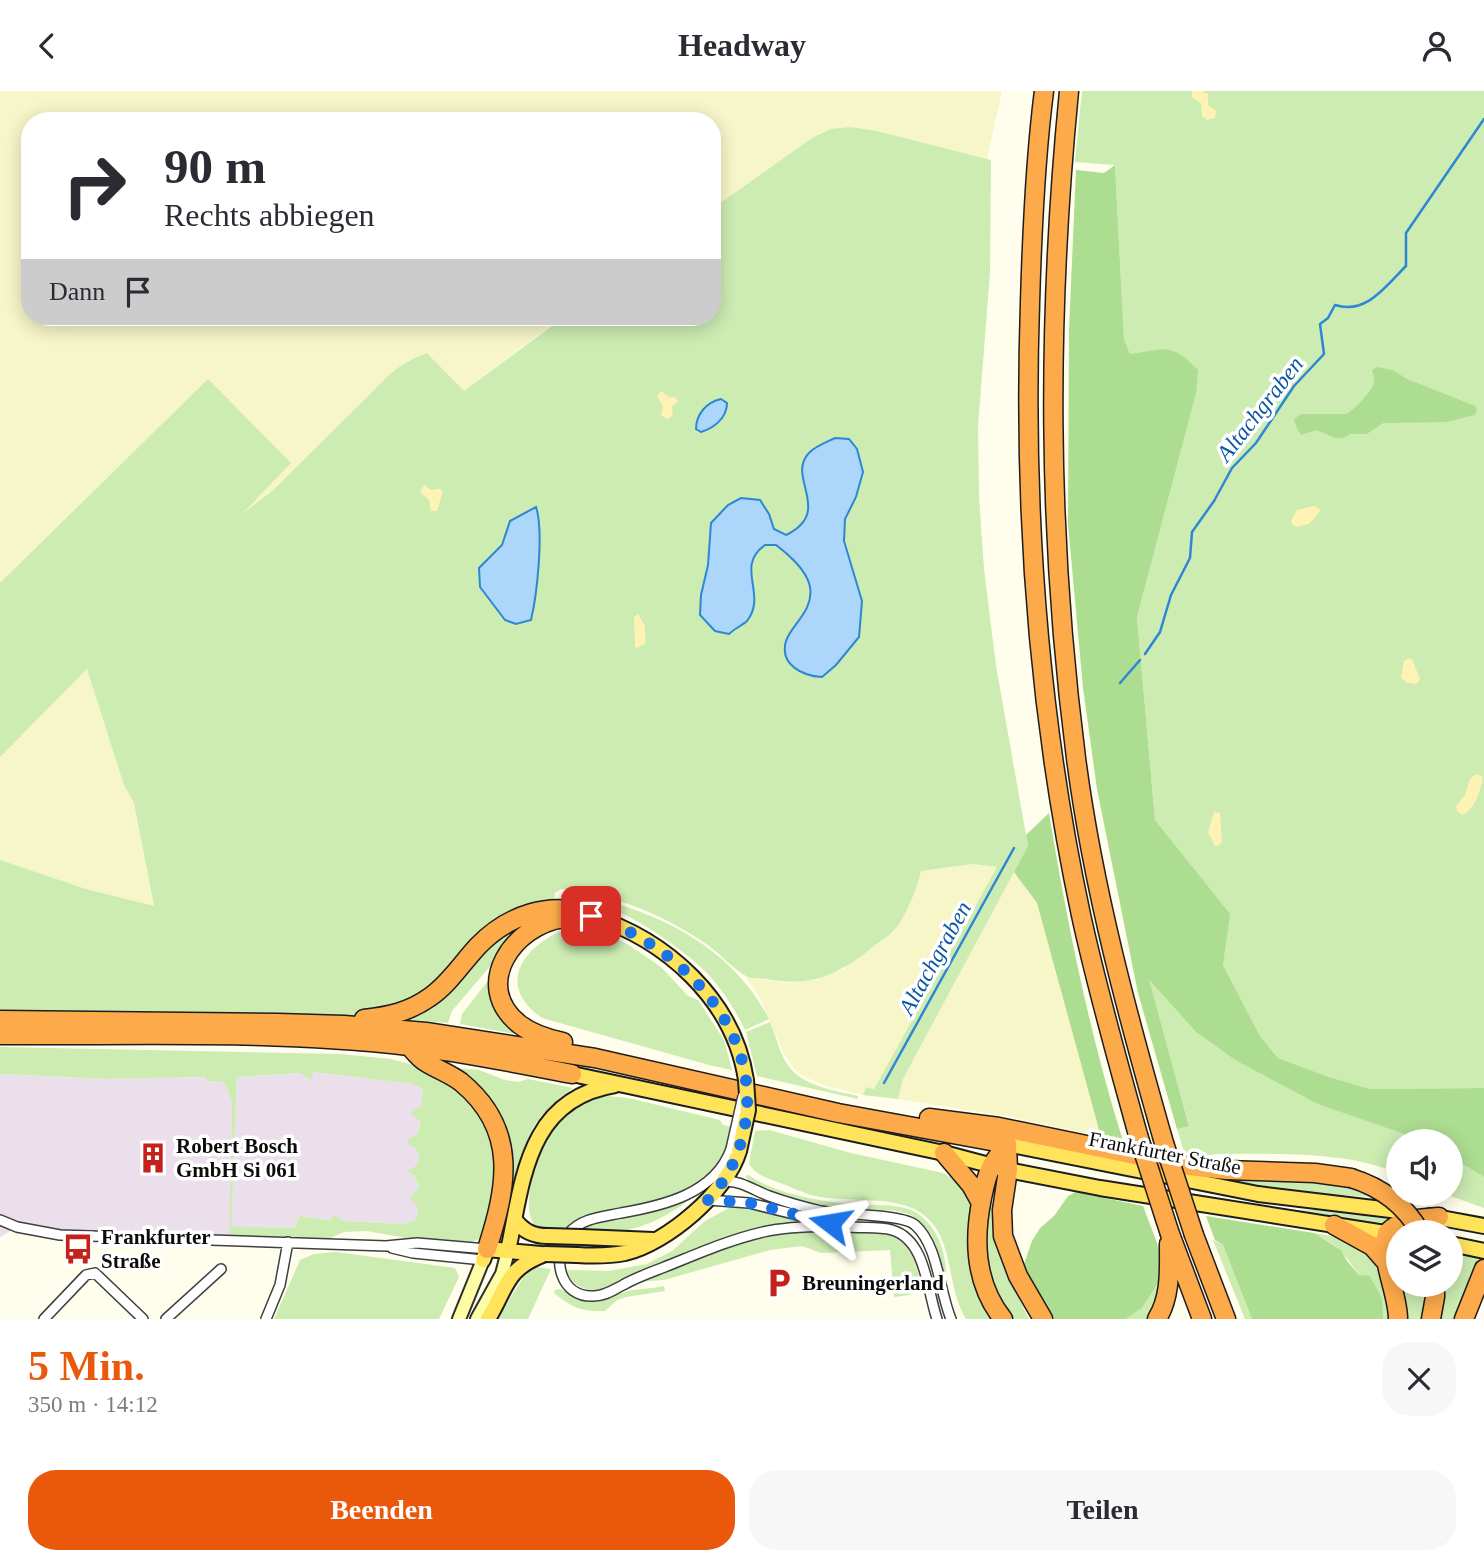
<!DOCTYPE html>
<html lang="de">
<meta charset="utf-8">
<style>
:root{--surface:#fff;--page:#f7f7f7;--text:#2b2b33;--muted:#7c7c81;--accent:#ea580c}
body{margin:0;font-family:Georgia,serif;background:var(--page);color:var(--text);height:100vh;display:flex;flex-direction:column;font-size:26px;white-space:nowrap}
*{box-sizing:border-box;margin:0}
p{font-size:23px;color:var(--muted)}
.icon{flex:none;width:38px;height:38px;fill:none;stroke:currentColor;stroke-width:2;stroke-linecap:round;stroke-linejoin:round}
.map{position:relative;height:1228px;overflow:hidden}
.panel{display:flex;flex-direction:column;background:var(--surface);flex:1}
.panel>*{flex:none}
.banner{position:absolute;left:21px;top:21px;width:700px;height:214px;border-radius:28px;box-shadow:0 4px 18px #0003;background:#fff;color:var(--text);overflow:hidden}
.tools{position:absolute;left:1386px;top:1038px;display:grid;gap:14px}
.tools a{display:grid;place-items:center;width:77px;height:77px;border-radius:50%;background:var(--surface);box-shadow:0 4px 18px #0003;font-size:35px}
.pin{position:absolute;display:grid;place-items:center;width:60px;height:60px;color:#fff;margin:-30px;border-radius:14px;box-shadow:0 4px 10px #0006}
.me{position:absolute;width:77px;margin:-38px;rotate:284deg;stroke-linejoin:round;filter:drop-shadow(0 0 5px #0008)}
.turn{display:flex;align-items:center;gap:24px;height:147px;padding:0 28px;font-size:32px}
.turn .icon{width:91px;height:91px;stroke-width:2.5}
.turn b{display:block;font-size:49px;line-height:60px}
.then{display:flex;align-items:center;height:66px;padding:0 28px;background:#0003;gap:14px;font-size:26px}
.round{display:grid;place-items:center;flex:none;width:74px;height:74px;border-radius:28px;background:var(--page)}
.head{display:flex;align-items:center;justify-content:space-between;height:119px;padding:0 28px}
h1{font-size:42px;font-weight:700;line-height:52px;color:var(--accent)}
.action{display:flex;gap:14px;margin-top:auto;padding:14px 28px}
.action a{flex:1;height:80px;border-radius:28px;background:var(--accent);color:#fff;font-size:28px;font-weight:700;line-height:80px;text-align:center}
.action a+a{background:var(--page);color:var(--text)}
header{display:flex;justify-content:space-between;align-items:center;height:91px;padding:0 28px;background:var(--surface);font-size:32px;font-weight:700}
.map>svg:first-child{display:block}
.industrial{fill:#ebdfec}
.farmland{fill:#f7f6c9}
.green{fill:#ccecb2;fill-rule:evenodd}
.forest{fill:#addd91}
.sand{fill:#fef3b4}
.water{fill:#acd7fa;stroke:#2f86d5;stroke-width:2}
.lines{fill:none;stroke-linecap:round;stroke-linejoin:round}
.stream{stroke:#2f86d5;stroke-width:2.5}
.street-casing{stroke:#3f3f3f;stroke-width:12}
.secondary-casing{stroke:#2e2e2e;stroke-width:16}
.primary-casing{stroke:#1d1d1d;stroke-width:18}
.highway-casing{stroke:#1d1d1d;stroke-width:21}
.street{stroke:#fff;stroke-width:9}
.secondary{stroke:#fffca6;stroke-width:12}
.primary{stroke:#ffe45b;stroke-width:14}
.highway{stroke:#fdaa4b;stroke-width:18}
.street-bridge-casing{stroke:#3f3f3f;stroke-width:12;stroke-linecap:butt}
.primary-bridge-casing{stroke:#1d1d1d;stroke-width:18;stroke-linecap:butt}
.highway-bridge-casing{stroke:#1d1d1d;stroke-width:21;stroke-linecap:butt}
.street-bridge{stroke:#fff;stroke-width:9}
.primary-bridge{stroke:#ffe45b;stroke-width:14}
.highway-bridge{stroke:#fdaa4b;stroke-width:18}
.route{stroke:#1a73e8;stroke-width:12;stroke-dasharray:0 21.6}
.labels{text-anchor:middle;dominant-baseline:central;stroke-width:7;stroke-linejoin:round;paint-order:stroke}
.poi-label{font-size:21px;font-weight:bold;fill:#0c0c0c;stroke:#fff;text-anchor:start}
.street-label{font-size:21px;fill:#0c0c0c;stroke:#fff}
.water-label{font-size:23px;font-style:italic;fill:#0e57a5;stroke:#fff}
</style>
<header><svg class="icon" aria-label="back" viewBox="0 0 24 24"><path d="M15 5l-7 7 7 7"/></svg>Headway<svg class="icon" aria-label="person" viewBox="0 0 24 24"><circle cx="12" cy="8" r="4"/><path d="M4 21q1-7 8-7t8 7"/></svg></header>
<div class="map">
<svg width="1484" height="1228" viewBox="0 0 1484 1228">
<rect width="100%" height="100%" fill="#fffdeb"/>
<path class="industrial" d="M312,981l103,12 8,7 -5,42 -5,5 1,9 6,10 -6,18 5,11 -5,8 4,17 -2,8 -10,5 -63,-3 -10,-6 -1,5 -32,-4 -6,12 -65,13 -56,-1 -155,-13 -18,10v-163l105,5 101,-2 1,4h14l6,7 5,13 -2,126 7,-150 63,-4 11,8z"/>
<path class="farmland" d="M0,0h1002l-15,68 -110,-28 -26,-4 -39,11 -100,71v-88h-682v196h532l-98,74 -37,-38 -20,8 -33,28 -103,103 -33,25 -114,268 10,18 20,104 -68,-18 -86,-29z
M973,773l25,3 -124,222 -8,-2 -3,8 -36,-9 -20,-8 -11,-7 -12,-17 -24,-56 -15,-22 42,7 32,-4 24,-10 41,-30 15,-16 11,-19 11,-33z
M1014,781l23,31 64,234 -96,-21 -107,-17 5,-20z"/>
<path class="green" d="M1082,0h402v997l-114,1 -41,-12 -51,-19 -18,-22 -37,-71 6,-51 -74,-94 -18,-203 59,-223 -66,-40 -6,-15 -9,-174 -40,-3z
M851,36l26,4 114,29 -1,112 -12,154 1,71 5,72 12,97 32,180 -125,233 -5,20 -35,-4 3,-8 8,2 123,-222 -24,-3 -52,7c-4,17 -11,34 -20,50 -6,10 -17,18 -27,25 -34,28 -62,42 -107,33 -6,-1 -16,0 -21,-3 -9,-4 -27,-23 -37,-30 -44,-31 -95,-52 -148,-57l-6,4 -1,12 -42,15 -80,76 -70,23 -362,1v-160l86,29 68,17 -20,-103 -10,-18 -37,-116 -87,88v-174l208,-204 83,84 -48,50 28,-21 118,-117c12,-10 23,-17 38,-22l37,38 100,-74h148v-108l100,-71 19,-9z
M569,802c80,13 162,51 200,126l-24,11c-10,-21 -23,-41 -39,-58 -27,-27 -104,-81 -141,-71v-7z
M532,826l-80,94 -4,12 -50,-4 80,-67z
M574,835l26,5 29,14 32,22 27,29 10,4 26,40 8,30 -23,-5 -167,-47c-52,-36 -12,-78 32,-92z
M494,882l27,62 -61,-11 2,-10z
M1148,888l48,53 39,28 190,81h-27v32c-52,-22 -119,-19 -175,-19 -14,0 -24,4 -38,1l-8,-26 12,-4z
M770,931c6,14 9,30 17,42 14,22 49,27 71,32v3l-101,-23 -11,-44z
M0,956l340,7 51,5 41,11 32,23 21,27 9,29 2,45 -14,44 -13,5 -52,-3 -50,-9 -23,1 -25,11 -90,-2 3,-139 -5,-14 -6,-7h-15v-4l-101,2 -105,-5zM313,981l101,12 9,6 -2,16 -11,7 10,8 -2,12 -10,7v4l6,3 6,10 -4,9 -9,5 7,4 5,11 -10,13 6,4 3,8 -2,8 -11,5 -62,-3 -10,-7 -2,6 -31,-4 -6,12 -63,-1 6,-150 63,-4 11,8z
M455,977l24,2 26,10 13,2 10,-3 45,9c-49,34 -49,59 -62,113l-4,-1 3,-33z
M607,1005l21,2 92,22 3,5 9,2 -6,23 -9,16 -27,23 -32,12 -75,15 -19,12h-26c-23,-16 3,-85 17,-102 14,-16 32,-25 52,-30z
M769,1039l82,23 92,20 16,9 12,20 25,117h-30c-20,-32 -11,-78 -41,-103 -25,-22 -78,-13 -110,-20 -12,-3 -24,-9 -35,-13 -13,-5 -23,-7 -31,-19l6,-33z
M1451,1066l33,20v31l-39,-14 6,-1z
M749,1084c23,18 74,27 103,29 19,2 41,-1 59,6 23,10 35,39 35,63h-4c-3,-15 -5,-32 -16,-45 -5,-6 -13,-13 -21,-15 -14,-4 -29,-3 -43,-4 -28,-2 -57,-6 -84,-16 -11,-4 -25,-7 -33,-17z
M1230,1086c47,1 100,-4 143,20 -48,-2 -94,-8 -142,-16z
M1198,1103l89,16h53l52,5 -9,7h5l-5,4 -176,-28 -8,-1z
M690,1107c-10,12 -46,30 -64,32 -15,1 -30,-1 -45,-1 34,-17 75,-12 109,-31z
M986,1113l7,1c-4,43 19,79 36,114h-18l-8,-9 -17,-39z
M729,1114l19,2 60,15 -74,15 -136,53c-15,0 -27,-5 -31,-20l42,1 38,-7 25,-13 33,-30 22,-12z
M837,1139c43,3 72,-3 82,47l-4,2 -5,16 -16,2 -4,-47 -69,3 -19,-7 -32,4 -106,30 -26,2 59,-25 55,-19 40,-7z
M1314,1142l39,7 24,18 16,61h-10c-3,-17 -30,-53 -41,-67 -6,-8 -20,-13 -28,-19z
M1213,1149l10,5 29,74h-7z
M336,1161l119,16 4,9 -20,42h-165l26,-59 14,-6z
M1451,1162c12,3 22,-2 31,8l-24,58h-18l3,-34h8z
M537,1176l14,2 -23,50h-31l29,-46z
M1164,1183l-12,45h-26l16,-11z
M1399,1194h29l-4,34h-21z
M664,1195l1,5 -39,6 -9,3 -12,11c-24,1 -33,-4 -51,-18l1,-3 6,-1c31,21 32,11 64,3 13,-4 26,-3 39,-6z"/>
<path class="forest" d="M1115,74l9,174 6,15c35,-4 40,-13 68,16l-2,24 -59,223 18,203 75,94 -7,51 37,71 18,22 51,19 41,12 114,-1v89l-33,-20v-16h-26l-107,-37 -83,-44 -39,-28 -47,-52 40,146 -12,3 -39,-136 -41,-204 -14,-101 -15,-164 1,-194 7,-160 28,3z
M1378,276l16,4 13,8 68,27 2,3 -2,6 -29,7 -63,1 -16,11h-17c-11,10 -21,0 -34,-4l-15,5 -4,-6 -3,-10 7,-5h45c7,-3 27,-23 28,-32 1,-4 -1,-8 -2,-12z
M1049,722c18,110 41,223 74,328l-22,-4 -64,-234 -23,-31 14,-26 -2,-11z
M1076,1101l67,14 14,37 7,31 -22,34 -16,11h-74l-30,-49 10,-29 8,-13 14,-12 14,-20z
M1206,1125l108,17 27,17 6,11 12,14 11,1 12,23 1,20h-131l-29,-74 -8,-5z"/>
<path class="sand" d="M1192,0h10l6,3v11l8,6 -1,7 -8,2 -5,-4 -1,-13 -9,-6z
M661,300l8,6h6l3,4 -6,6 1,8 -5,4 -7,-4 2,-9 -6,-10z
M424,394l7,5 9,-1 3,2 -6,20h-6l-2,-11 -9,-8z
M1314,415l7,4 -12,14 -13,3 -3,-2 -2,-4 6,-11z
M638,523l7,12c-1,7 2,13 0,18l-8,4 -2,-1 -1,-30z
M1409,567l3,1 8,20 -3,5 -9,-1 -7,-5 3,-17z
M1476,683l7,3c-2,13 -9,34 -21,38l-5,-4 -1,-5 9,-11 5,-16z
M1214,721l6,1 2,29 -4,4h-3l-7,-14z"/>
<path class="water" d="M721,308l6,4c0,15 -13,25 -26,29l-5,-3c0,-15 11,-27 25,-30z
M835,347l14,1 8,10 6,23 -7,25 -11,22 -1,22 18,60 -3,36 -23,28 -14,12c-19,-1 -43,-12 -36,-36 5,-16 28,-30 24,-54 -3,-17 -21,-32 -34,-42h-11c-31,22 3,49 -18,76 -4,4 -13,8 -18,13l-14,-3 -15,-16 1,-20 7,-30 3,-42 17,-18 13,-7 19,2 9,14 5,15 12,6c49,-24 -2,-59 24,-83 6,-6 17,-10 25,-14z
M536,416c8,24 1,88 -5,113l-15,4 -11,-4 -25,-33 -1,-19 23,-23 8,-24z"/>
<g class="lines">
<path class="stream" d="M1145,563l15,-22 11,-37 19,-37 2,-26 22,-31 18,-33 24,-25 38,-57 30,-32 -4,-30 8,-6 7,-13c31,10 50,-18 71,-39v-33l78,-114
M1120,592l20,-23
M884,992l130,-235"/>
<g class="street-casing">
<path id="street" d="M731,1058c-16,45 -69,57 -110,64 -19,4 -40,5 -53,21 -17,24 -8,64 26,62 11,0 19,-6 29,-11 12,-7 26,-12 39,-17 33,-13 66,-28 101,-36 28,-6 56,-6 85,-5
M724,1091c15,-3 31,9 45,14 17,6 34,11 52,15 21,4 82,3 94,14 23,20 24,65 36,94
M708,1109l41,3 81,20
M0,1129l17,7 43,8 326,11 31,-3 70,6
M843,1135c16,3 34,0 49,4 34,10 35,60 45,89
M392,1157l21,5 70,7
M44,1228l42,-44 9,-2 48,46
M166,1228l55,-50
M266,1228l14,-34 8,-43"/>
</g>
<g class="secondary-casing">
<path id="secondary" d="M459,1228l24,-59
M477,1228l25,-45 6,-23"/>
</g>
<g class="primary-casing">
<path id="primary" d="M591,825c75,23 143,84 155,164
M572,983l372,79 64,17 92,18 298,47
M1007,1053l251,50 149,18
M1430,1125l54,10
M515,1129c9,12 19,16 33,16
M582,1146l71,3
M1451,1153l33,7
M508,1160c15,-71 19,-152 107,-166
M577,1164c16,1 32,1 48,-2 42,-10 102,-61 114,-102
M483,1169l4,-11 54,5
M488,1228c20,-33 17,-50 57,-65"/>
</g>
<g class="highway-casing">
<path id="highway" d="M1044,0c-9,70 -12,141 -14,212 -7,205 8,411 51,612 16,74 37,147 57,220
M1069,0c-22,225 -22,442 7,667 17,131 52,259 88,385
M563,827c-49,7 -92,67 -44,106 13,10 29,15 44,18
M364,928c25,-3 45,-7 66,-22 19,-13 32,-34 48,-51 29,-30 73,-47 113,-30
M0,929l278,3 66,2 82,7 169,26 243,55 169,31
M0,944c136,1 274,-5 409,11 55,6 109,18 163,28
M409,955c4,4 9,11 15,15 12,8 25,12 37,21 58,48 46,105 26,167
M929,1027l70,9 189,39 38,4 89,3 36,5
M1007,1053l1,26 -6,40 1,26 15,40 25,43
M944,1062l27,32 10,18
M1334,1134l38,21 15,17
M1170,1143l32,85
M1194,1144l32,84
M1003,1228c-28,-35 -30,-78 -21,-121 2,-10 4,-21 9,-31 4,-8 11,-16 16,-23
M1157,1228c14,-23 12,-49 12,-75
M1398,1228c0,-27 -19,-60 -11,-86 14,-15 32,-14 52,-16
M1431,1228l4,-22v-12
M1464,1228l20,-50"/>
</g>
<use href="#street" class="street"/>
<use href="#secondary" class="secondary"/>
<use href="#primary" class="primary"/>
<use href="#highway" class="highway"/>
<g class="street-bridge-casing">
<path id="street-bridge" d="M731,1058l12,-53"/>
</g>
<g class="primary-bridge-casing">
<path id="primary-bridge" d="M739,1060l9,-41 -2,-30
M548,1145l34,1
M545,1163l32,1"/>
</g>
<g class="highway-bridge-casing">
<path id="highway-bridge" d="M1138,1044l32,99
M1164,1052l30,92
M1351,1087c29,9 54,27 69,54"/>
</g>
<use href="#street-bridge" class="street-bridge"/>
<use href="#primary-bridge" class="primary-bridge"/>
<use href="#highway-bridge" class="highway-bridge"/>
</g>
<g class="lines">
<path class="route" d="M591,825c89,28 174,115 153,214 -6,28 -17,50 -36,70l42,3 80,20"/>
</g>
<defs>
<g id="building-bare" transform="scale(2.415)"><path d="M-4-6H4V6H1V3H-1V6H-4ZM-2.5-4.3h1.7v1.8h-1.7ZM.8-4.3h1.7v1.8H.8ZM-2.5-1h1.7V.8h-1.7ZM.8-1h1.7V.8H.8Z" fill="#c4211c" stroke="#fff" stroke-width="2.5" paint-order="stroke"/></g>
<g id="bus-bare" transform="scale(2.415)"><path d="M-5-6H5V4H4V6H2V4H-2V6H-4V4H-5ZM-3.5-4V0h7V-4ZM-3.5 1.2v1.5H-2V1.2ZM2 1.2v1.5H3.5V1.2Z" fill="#c4211c" stroke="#fff" stroke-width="2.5" paint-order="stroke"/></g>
<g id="parking-bare" transform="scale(2.415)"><path d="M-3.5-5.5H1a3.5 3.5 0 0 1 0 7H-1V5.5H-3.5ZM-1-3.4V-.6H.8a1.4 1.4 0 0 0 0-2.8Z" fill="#c4211c" stroke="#fff" stroke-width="2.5" paint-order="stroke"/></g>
</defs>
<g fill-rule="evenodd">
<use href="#building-bare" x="153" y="1067"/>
<use href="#bus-bare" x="78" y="1158"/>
<use href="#parking-bare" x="779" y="1192"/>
</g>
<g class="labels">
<g class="poi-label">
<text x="176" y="1055">Robert Bosch<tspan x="176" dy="24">GmbH Si 061</tspan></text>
<text x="101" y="1146">Frankfurter<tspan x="101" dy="24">Straße</tspan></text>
<text x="802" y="1192">Breuningerland</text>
</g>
<g class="street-label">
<text transform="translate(1165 1062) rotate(11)">Frankfurter Straße</text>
</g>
<g class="water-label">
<text transform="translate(1260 318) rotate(-52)">Altachgraben</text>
<text transform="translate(935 867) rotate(-61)">Altachgraben</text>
</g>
</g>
</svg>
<div class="tools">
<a><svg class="icon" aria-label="sound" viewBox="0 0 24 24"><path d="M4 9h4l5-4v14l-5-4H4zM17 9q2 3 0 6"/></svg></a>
<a><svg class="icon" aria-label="layers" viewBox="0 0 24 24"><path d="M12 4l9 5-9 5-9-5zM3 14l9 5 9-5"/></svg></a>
</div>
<div class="pin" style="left:591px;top:825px;background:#d93025"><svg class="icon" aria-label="arrive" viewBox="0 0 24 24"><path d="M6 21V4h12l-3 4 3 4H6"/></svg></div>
<svg class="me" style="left:830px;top:1132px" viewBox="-20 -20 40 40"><path d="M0-17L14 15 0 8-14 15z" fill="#1a73e8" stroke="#fff" stroke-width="4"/></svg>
<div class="banner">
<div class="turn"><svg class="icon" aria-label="right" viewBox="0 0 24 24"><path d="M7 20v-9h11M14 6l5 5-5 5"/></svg><div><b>90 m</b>Rechts abbiegen</div></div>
<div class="then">Dann<svg class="icon" aria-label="arrive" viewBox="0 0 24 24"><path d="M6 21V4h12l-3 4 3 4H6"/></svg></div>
</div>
</div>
<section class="panel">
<div class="head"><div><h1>5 Min.</h1><p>350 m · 14:12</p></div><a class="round"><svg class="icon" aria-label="close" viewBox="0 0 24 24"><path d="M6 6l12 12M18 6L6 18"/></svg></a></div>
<div class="action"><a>Beenden</a><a>Teilen</a></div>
</section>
